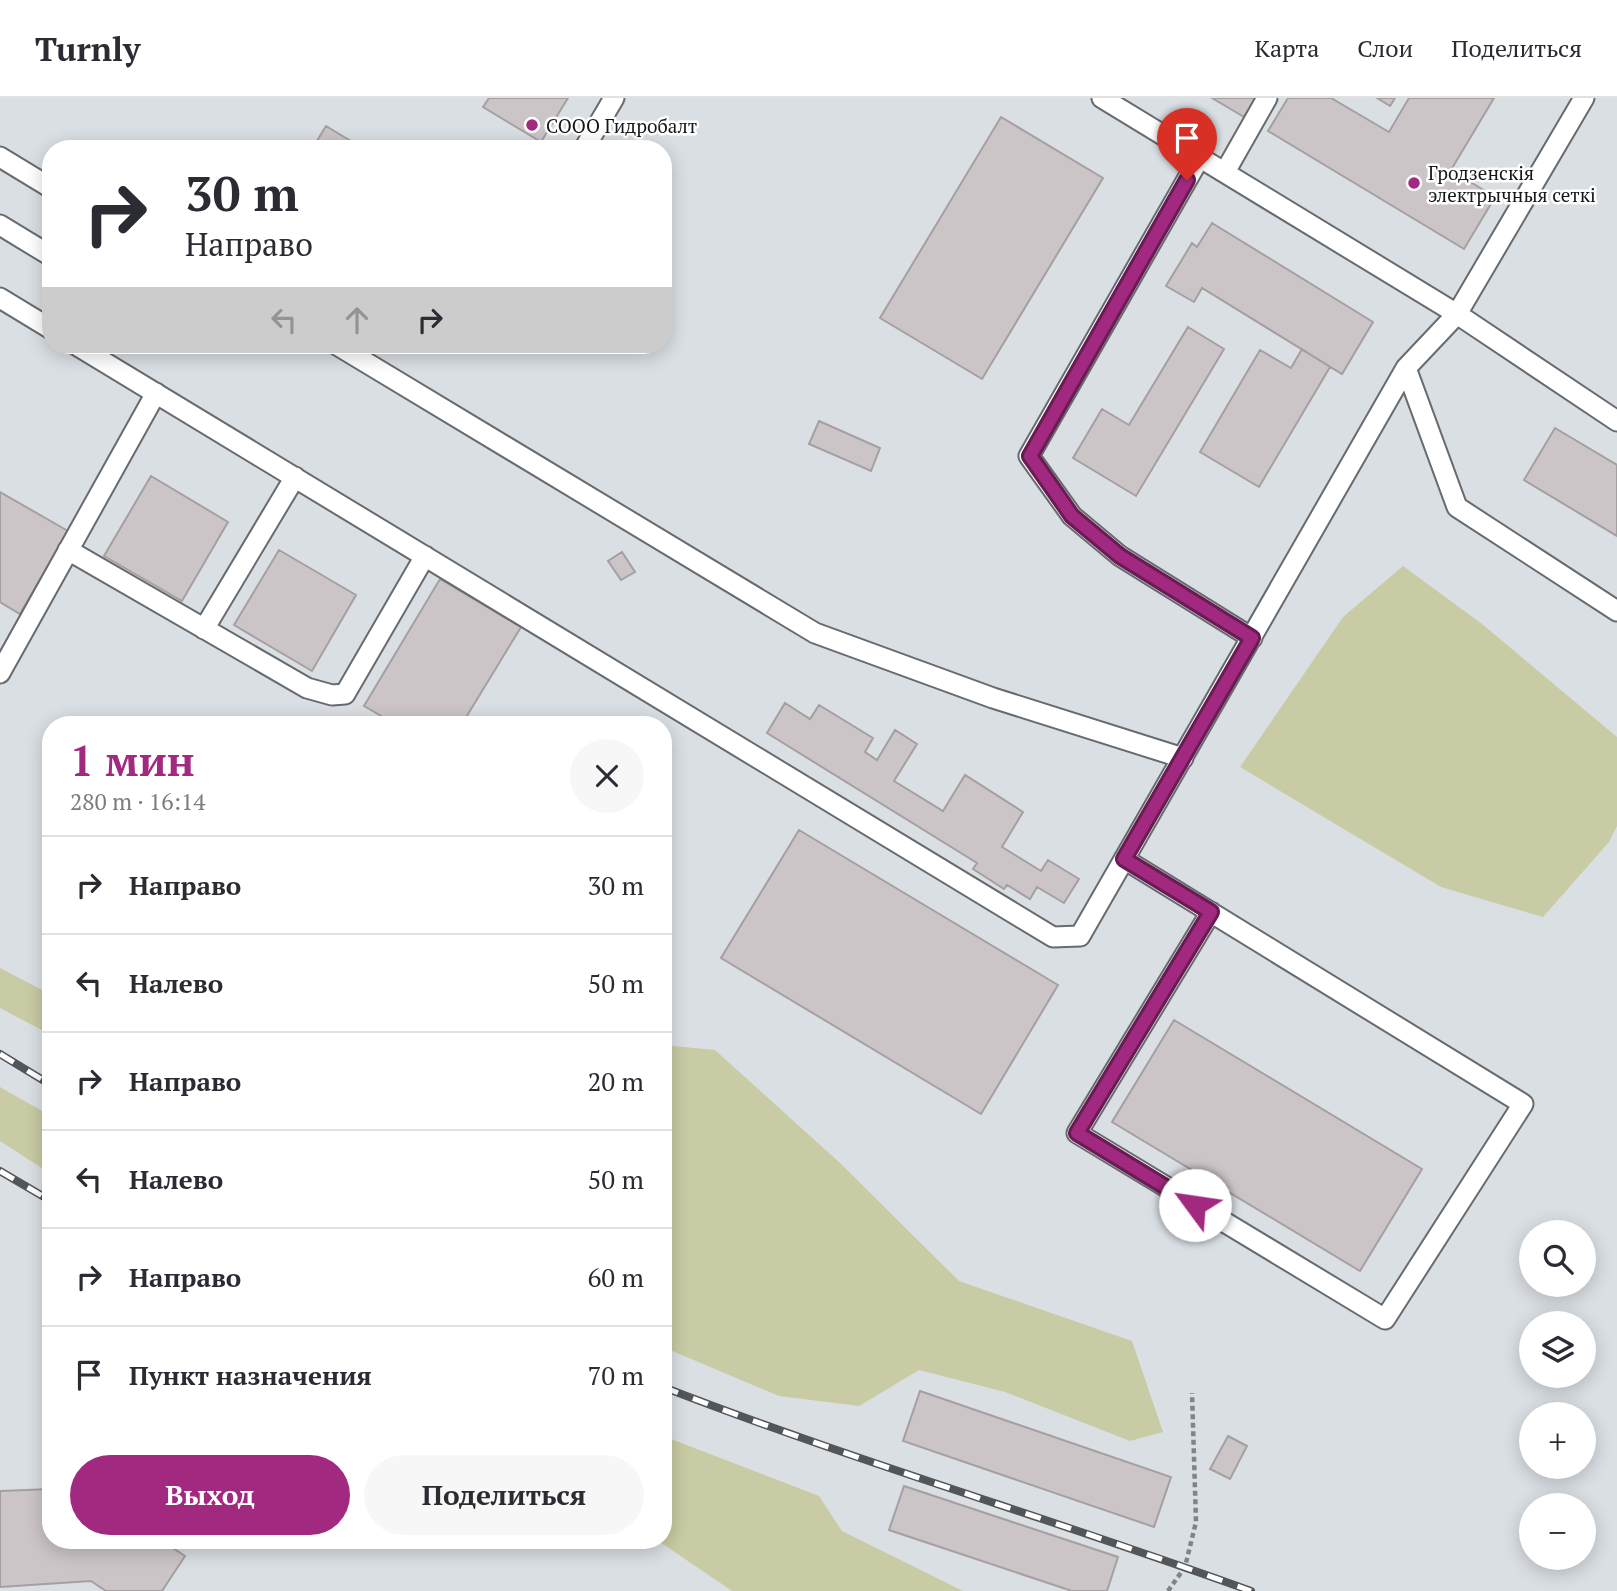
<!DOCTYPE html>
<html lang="ru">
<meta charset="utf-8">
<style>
:root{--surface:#fff;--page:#f7f7f7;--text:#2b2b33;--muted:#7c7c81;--line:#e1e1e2;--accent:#a12980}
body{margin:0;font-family:"PT Serif",serif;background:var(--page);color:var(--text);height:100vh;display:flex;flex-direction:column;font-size:26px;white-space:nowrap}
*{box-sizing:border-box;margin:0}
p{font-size:23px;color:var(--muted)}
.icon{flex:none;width:38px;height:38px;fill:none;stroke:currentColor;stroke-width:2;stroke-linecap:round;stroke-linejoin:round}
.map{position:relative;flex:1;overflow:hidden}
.details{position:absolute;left:42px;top:618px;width:630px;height:833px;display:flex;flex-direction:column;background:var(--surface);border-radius:28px;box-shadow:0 4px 18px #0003}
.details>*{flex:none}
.top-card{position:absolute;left:42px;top:42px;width:630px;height:214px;border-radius:28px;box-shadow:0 4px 18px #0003;background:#fff;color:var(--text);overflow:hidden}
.fabs{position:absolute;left:1519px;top:1122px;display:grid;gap:14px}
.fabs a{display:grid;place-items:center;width:77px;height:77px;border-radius:50%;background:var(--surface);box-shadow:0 4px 18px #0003;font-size:35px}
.pin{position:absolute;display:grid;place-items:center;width:60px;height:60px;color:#fff;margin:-72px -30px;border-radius:50% 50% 50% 0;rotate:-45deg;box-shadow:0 0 7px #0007}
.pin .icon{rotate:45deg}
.me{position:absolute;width:77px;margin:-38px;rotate:301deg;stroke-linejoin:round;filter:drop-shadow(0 0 5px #0008)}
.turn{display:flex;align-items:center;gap:24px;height:147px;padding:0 28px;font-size:32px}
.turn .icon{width:91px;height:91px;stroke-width:2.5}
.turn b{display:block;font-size:49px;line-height:60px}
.lanes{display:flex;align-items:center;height:66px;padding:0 28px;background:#0003;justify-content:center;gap:35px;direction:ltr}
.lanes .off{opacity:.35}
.round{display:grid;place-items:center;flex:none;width:74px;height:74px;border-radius:37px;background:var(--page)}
.headline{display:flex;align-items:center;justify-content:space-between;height:119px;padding:0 28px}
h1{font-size:42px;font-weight:800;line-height:52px;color:var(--accent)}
.cta{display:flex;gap:14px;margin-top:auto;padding:14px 28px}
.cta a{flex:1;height:80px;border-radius:42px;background:var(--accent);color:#fff;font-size:28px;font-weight:800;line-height:80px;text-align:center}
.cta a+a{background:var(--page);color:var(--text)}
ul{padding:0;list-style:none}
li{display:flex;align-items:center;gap:21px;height:98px;padding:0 28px;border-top:2px solid var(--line)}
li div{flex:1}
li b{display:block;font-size:26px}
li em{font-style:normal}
header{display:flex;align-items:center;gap:42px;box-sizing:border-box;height:98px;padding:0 35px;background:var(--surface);border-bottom:2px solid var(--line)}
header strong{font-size:33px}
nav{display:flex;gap:38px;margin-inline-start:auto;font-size:24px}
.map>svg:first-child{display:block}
.green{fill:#c9cba4}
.building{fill:#ccc5c7;stroke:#a59fa1;stroke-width:2}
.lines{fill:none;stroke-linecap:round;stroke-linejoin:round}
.service-casing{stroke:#676b6f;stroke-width:23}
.path{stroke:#808487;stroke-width:4.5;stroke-dasharray:5 3.5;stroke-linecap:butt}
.service{stroke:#fff;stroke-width:19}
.rail-casing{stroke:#535659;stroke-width:8}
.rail{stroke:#fff;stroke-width:5;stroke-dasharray:16;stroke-linecap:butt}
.route-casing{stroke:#691b53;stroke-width:18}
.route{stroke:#a12980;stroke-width:12}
.poi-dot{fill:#a12980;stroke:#fff;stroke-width:2.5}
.labels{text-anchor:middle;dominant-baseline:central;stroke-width:5;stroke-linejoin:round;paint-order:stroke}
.poi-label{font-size:19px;fill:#151718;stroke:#fff;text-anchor:start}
</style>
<header>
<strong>Turnly</strong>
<nav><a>Карта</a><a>Слои</a><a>Поделиться</a></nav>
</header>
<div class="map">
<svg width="1617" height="1493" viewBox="0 0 1617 1493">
<rect width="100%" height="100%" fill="#dadfe4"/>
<path class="green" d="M1403,468l79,58 135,113v89l-8,16 -66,75 -102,-30 -201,-120 103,-150z
M0,870l44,23 7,-9v53l-51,-27z
M663,947l52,5 125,113 119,118 173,60 31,91 -33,9 -125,-49 -86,-22 -60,36 -80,-10 -116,-49z
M0,989l51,29v58l-51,-33z
M663,1338l156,60 23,35 121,60h-231l-75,-51h6z"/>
<path class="building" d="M489,0h79l-27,44 -58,-35z
M1212,0h44l-12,19z
M1288,0h43l58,34 20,-34h85l-43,72 44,27 -31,52 -196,-118z
M1377,0h18l-5,8z
M1001,19l102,61 -121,201 -102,-61z
M326,28l38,23h-52z
M1212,125l161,99 -31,52 -140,-86 -8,14 -28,-16 26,-43 5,4z
M1188,229l36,22 -88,147 -63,-38 29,-49 27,16z
M1302,251l28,18 -71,120 -59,-35 60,-102 31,18z
M819,323l61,27 -9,23 -62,-27z
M1555,330l62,37v71l-93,-56z
M151,378l77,46 -46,79 -78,-45z
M0,394l68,39 -48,83 -20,-12z
M279,452l77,45 -44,76 -78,-46z
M622,454l13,20 -14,8 -13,-19z
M440,481l81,48 -59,97h-67l-31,-18z
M785,605l25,16 9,-14 54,33 -8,14 12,8 18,-30 22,14 -23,37 49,30 22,-36 58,37 -21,35 39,24 7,-11 31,19 -15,24 -27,-16 -7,12 -23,-14 -3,4 -31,-20 4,-6 -210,-130z
M799,732l259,155 -77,129 -260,-156z
M1174,922l248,149 -62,102 -248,-149z
M920,1293l251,86 -17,50 -251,-86z
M1228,1338l19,10 -17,33 -20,-10z
M904,1388l214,71 -11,34h-35l-183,-61z
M51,1391v51h110l24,16 -23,35h-56l-15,-10 -91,6v-96z"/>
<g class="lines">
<g class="service-casing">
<path id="service" d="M1102,0l355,216 160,107
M584,51l30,-51
M0,59l51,31
M1200,59l-171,299 43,60 48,40 132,82
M1225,74l42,-74
M0,127l51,31
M0,200l51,31
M76,247l977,592 27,-1 326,-568 51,-54 127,-216
M337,247l478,288 178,65 190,60
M1406,270l51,139 160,104
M68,452l239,138 25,7 13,-1 80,-138
M204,531l91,-152
M0,575l156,-280
M1124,761l399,245 -138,215 -308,-186 134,-221"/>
</g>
<path class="path" d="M1168,1493l17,-24 11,-45 -4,-129"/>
<use href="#service" class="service"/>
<g class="rail-casing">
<path id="rail" d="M0,956l51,31
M0,1073l51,30
M663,1289c194,75 393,133 588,204"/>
</g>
<use href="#rail" class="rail"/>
</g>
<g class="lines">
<g class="route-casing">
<path id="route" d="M1187,82l-157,276 42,60 48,40 132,82 -128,221 87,53 -134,221 118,72"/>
</g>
<use href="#route" class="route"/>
</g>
<g class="poi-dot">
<circle cx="532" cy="27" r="7"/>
<circle cx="1414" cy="85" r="7"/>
</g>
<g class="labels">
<g class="poi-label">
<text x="546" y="27">СООО Гидробалт</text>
<text x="1428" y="74">Гродзенскія<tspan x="1428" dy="22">электрычныя сеткі</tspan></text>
</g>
</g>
</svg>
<div class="fabs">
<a><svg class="icon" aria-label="search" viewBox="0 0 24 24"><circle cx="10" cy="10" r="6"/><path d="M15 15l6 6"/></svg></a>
<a><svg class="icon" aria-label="layers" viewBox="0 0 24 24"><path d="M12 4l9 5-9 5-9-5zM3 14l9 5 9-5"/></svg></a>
<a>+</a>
<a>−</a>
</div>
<div class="pin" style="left:1187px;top:82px;background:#d93025"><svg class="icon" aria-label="arrive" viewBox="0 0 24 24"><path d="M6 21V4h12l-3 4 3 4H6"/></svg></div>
<svg class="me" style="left:1195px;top:1107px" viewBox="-20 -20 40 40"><circle r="19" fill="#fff"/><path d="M0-13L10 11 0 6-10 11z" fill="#a12980"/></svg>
<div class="top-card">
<div class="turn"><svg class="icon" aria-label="right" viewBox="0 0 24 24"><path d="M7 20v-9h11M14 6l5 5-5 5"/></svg><div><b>30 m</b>Направо</div></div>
<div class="lanes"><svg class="icon off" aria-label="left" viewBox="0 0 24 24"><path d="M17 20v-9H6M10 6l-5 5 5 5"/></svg><svg class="icon off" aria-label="ahead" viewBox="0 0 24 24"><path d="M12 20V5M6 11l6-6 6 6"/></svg><svg class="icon" aria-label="right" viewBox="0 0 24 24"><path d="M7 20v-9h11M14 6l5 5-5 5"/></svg></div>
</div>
<section class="details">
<div class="headline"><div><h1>1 мин</h1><p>280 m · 16:14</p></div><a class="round"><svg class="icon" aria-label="close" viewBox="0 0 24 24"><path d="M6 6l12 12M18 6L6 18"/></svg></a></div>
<ul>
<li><svg class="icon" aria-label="right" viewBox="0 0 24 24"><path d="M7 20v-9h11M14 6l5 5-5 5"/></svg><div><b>Направо</b></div><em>30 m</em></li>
<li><svg class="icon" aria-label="left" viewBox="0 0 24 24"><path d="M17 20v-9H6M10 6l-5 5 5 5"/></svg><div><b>Налево</b></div><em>50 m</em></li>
<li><svg class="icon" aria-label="right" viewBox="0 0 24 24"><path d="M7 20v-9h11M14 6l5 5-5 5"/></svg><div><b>Направо</b></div><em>20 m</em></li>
<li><svg class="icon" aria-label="left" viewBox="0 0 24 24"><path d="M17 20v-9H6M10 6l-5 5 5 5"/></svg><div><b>Налево</b></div><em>50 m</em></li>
<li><svg class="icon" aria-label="right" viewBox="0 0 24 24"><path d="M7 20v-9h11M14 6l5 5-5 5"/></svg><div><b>Направо</b></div><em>60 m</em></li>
<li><svg class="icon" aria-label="arrive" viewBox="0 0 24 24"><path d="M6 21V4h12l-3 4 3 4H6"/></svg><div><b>Пункт назначения</b></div><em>70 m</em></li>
</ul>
<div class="cta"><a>Выход</a><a>Поделиться</a></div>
</section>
</div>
